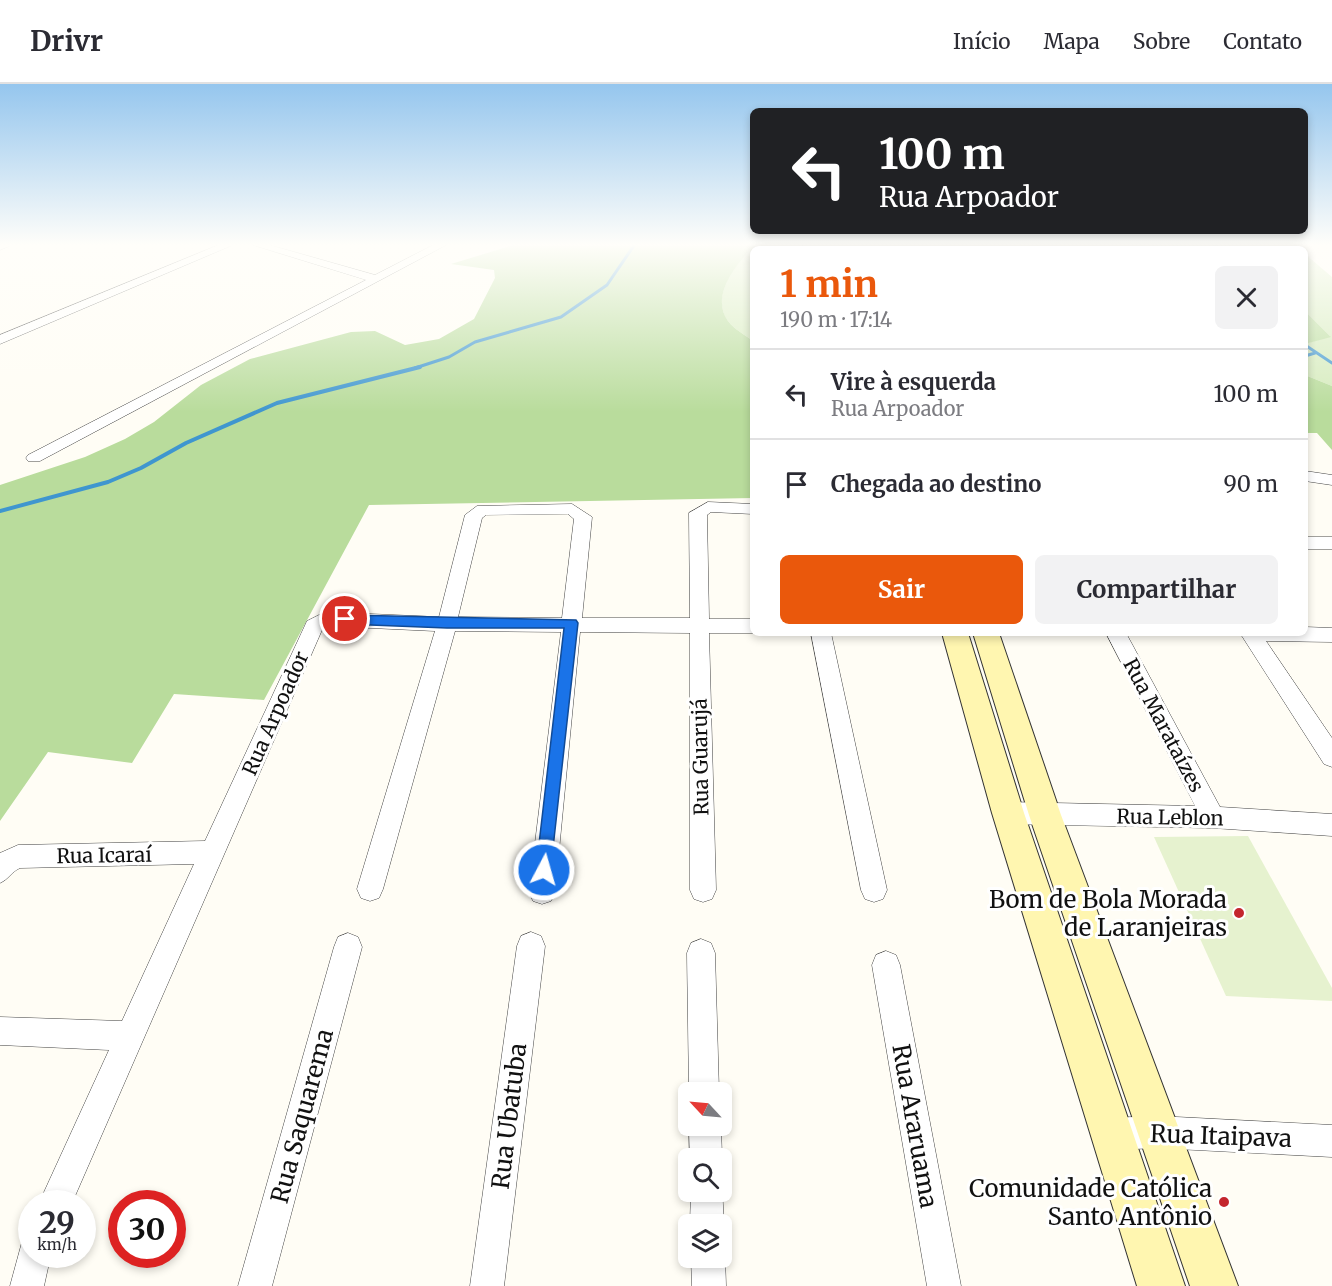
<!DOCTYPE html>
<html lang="pt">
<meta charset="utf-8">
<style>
:root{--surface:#fff;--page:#f2f2f3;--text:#2b2b33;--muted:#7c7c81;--line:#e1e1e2;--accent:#ea580c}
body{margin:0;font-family:Merriweather,serif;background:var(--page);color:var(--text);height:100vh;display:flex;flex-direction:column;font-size:22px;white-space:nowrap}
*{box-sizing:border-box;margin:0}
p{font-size:20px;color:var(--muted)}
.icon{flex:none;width:33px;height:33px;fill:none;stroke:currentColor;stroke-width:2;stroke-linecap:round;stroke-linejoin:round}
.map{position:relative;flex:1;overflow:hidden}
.sheet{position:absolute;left:750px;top:162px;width:558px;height:390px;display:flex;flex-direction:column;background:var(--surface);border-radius:9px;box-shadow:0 3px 9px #0003}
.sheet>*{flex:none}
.guide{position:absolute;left:750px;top:24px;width:558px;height:126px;border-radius:9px;box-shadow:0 3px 9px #0003;background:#202124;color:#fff;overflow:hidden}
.needle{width:39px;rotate:296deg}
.buttons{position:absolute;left:678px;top:998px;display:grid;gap:12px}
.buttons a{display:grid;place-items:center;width:54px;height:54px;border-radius:9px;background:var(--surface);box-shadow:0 3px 9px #0003;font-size:30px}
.speed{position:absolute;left:18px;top:1106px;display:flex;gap:12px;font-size:30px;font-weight:700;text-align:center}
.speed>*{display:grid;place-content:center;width:78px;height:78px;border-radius:50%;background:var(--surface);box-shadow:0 3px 9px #0003;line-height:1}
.speed small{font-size:15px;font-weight:400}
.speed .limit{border:9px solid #d22;background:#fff;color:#111}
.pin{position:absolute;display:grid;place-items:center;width:51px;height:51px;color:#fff;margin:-26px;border:3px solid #fff;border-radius:50%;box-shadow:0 2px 6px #0007}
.me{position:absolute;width:66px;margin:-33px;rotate:6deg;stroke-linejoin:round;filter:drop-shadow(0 0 4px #0008)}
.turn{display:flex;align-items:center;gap:21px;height:126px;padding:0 30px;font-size:27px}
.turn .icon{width:78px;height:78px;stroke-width:2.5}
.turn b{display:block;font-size:42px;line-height:51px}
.round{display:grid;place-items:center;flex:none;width:63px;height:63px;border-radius:9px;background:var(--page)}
.headline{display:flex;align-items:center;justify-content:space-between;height:102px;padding:0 30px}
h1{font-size:36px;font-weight:700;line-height:45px;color:var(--accent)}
.cta{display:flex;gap:12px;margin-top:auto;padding:12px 30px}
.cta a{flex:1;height:69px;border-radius:9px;background:var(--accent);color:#fff;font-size:24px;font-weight:700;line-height:69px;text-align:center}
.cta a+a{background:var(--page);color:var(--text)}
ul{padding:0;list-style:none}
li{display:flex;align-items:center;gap:18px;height:90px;padding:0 30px;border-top:2px solid var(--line)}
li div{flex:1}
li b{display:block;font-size:22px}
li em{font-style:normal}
header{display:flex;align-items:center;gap:36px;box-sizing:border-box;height:84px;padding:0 30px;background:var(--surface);border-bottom:2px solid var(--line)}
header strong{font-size:28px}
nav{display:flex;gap:33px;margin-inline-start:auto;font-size:21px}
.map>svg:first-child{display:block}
.green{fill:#d5ebbd}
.forest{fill:#b9dc9c}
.pitch{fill:#e6f2cf}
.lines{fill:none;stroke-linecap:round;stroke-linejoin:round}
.stream-far1{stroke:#3f96cf;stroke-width:3}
.stream{stroke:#3f96cf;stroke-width:4}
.street-casing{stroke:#444;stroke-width:1}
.secondary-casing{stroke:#333;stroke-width:2}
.street{fill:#fff;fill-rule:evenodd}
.secondary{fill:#fff6b0;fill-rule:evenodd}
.route{fill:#1a73e8;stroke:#114b97;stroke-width:1.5}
.poi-dot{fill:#c4262e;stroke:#fff;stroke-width:2}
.labels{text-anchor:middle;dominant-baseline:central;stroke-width:6;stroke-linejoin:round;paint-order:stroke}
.street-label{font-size:20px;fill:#111;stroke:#fff}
.near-poi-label{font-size:24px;fill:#111;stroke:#fff;text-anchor:end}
.near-street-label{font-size:24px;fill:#111;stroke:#fff}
</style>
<header>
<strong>Drivr</strong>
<nav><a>Início</a><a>Mapa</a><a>Sobre</a><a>Contato</a></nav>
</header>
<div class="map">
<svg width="1332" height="1202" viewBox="0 0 1332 1202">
<rect width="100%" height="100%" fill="#fffdf5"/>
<path class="green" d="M756,160h395l2,5h-400v92c-9,-7 -18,-11 -25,-20 -19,-25 10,-60 28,-77z
M1229,160h64l6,5h-64z
M1305,170l27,23v109l-27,-11v-31l25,-8 -25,-25z"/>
<path class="forest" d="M517,160h239c-17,17 -47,51 -28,77 7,9 16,13 25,20v157l-384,7 -105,195 -90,-6 -42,69 -84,-11 -48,69v-336l85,-28 40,-18 29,-17 47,-37 49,-26 101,-27 24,-1 30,14 34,-6 35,-20 21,-41 -1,-8 -43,-6z
M1151,160h78l6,5h-82z
M1305,227l26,26 -26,7z
M1305,291l27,11v64l-15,-17h-12z"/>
<path class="pitch" d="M1248,752l84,152v13l-106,-5 -72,-159z"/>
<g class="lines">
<path class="stream-far1" d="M1215,160l4,5
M1305,261l27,18
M1305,272l10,-3
M415,284l34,-11 26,-15 86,-25 46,-32 28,-41"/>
<path class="stream" d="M0,427l108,-29 33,-14 45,-25 91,-40 143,-36"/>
<g class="street-casing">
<path id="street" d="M0,160h14l-14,6z
M221,160h14l-235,100v-9z
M250,160h16l109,31 60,-31h13l-408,217h-12l-2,-3 2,-3 338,-175z
M804,160h11l-4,5h-11z
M1044,160h10l2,5h-10z
M1305,387l27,4v10l-27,-4z
M708,418l45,2v10l-42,-2 -4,3 2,104h44v14h-44l7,257 -4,9 -9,3 -9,-3 -4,-9v-257l-110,-1 -25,260 -4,9 -9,3 -9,-3 -4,-9 32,-260 -106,-1 -72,258 -4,9 -9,3 -9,-3 -4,-9 78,-258 -107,-5 -6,4 -250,573h-33l70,-153 -109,-5v-28l122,4 72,-157 -174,4c-9,4 -11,11 -20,15v-30l18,-8 187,-4 102,-220 18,-9 114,5 26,-102 12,-9 95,-2 20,13 -10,101h108l-1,-105zM568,430l6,5 -12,99 -104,-1 24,-99 4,-3z
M1305,453h27v12h-27z
M1305,543l27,1v14l-66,-1 66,97v29l-8,-3 -84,-131h65z
M811,549h20l56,257 -4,9 -9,3 -9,-3 -4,-9z
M1106,549h20l94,174 112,7v22l-119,-8 -205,-4 -8,-3 -4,-8 4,-8 8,-3 187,4z
M531,848l10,4 4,10 -41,340h-34l47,-340 4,-10z
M348,849l10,4 4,10 -90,339h-34l96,-339 4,-10z
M701,855l10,4 4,10 4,139h-30l-2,-139 4,-10z
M886,867l10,4 4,10 61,321h-34l-55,-321 4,-10z
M1157,1032l175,9v32l-175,-9 -46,2 -11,-5 -5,-11 5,-11 11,-5z
M689,1041h32l1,33v1l-32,-1z
M722,1103l2,37 -2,5v-5h-32l1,-33h31z
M32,1154v16h19l-7,32h-34l12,-44z
M722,1164l3,9 1,29h-34l-1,-29h31z"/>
</g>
<g class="secondary-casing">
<path id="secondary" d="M942,549h26l56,180 161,473h-48l-145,-473z
M973,549h26l62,182 177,471h-48l-161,-471z"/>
</g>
<use href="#street" class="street"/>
<use href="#secondary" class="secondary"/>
</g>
<linearGradient id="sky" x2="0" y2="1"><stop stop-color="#95c6ee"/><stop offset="0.49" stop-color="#fffefa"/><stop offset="1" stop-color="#fffefa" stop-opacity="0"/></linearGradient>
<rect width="1332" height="328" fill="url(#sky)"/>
<path class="route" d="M345,531l231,5 2,3 -28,252 -6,2 -5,-2 -3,-5 28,-242h-117l-102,-4 -6,-5z"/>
<g class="poi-dot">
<circle cx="1239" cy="829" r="6"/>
<circle cx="1224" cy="1118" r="6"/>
</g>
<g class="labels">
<g class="street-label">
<text transform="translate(275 629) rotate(-66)">Rua Arpoador</text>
<text transform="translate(1164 641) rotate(62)">Rua Marataízes</text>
<text transform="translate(700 673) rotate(-91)">Rua Guarujá</text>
<text transform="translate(1170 733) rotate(1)">Rua Leblon</text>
<text transform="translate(104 771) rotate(-1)">Rua Icaraí</text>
</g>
<g class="near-poi-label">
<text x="1227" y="815">Bom de Bola Morada<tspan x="1227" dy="28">de Laranjeiras</tspan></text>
<text x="1212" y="1104">Comunidade Católica<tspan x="1212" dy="28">Santo Antônio</tspan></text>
</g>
<g class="near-street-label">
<text transform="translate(302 1032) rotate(-75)">Rua Saquarema</text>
<text transform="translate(509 1032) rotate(-83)">Rua Ubatuba</text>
<text transform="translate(915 1042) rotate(80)">Rua Araruama</text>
<text transform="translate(1221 1052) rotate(2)">Rua Itaipava</text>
</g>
</g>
</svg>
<div class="buttons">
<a><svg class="needle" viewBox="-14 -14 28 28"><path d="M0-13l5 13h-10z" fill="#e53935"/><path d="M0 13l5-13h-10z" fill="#7c7c81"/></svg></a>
<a><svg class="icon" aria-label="search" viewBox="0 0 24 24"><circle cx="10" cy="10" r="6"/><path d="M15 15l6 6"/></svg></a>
<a><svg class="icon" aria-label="layers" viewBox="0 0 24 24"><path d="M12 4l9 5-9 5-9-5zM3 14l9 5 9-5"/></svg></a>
</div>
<div class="speed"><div>29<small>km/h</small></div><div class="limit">30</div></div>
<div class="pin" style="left:345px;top:535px;background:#d93025"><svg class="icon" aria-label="arrive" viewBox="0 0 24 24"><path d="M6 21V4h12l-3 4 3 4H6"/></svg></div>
<svg class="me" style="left:544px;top:786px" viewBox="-20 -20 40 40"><circle r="17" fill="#1a73e8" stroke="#fff" stroke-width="3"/><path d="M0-11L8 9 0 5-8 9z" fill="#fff"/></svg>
<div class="guide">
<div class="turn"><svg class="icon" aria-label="left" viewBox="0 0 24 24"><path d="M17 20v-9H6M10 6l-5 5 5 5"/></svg><div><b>100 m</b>Rua Arpoador</div></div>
</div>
<section class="sheet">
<div class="headline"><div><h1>1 min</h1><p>190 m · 17:14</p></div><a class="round"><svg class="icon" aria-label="close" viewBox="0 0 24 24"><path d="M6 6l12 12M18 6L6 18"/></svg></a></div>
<ul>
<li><svg class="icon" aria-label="left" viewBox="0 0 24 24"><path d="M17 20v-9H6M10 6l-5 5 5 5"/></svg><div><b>Vire à esquerda</b><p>Rua Arpoador</p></div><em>100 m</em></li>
<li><svg class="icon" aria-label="arrive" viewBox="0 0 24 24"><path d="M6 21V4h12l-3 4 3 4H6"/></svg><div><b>Chegada ao destino</b></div><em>90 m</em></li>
</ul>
<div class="cta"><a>Sair</a><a>Compartilhar</a></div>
</section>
</div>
